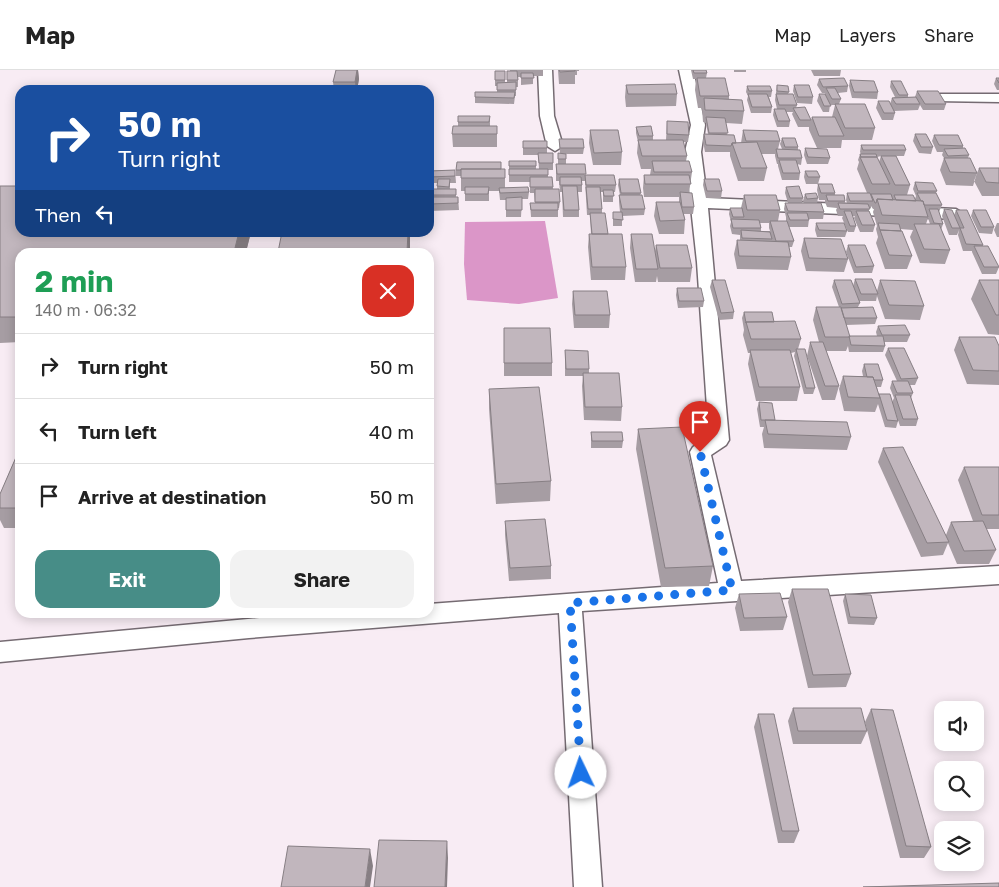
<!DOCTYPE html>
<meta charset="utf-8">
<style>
:root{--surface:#fff;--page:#f2f2f2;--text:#222;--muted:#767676;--line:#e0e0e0;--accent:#478d87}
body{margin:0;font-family:"Golos Text",sans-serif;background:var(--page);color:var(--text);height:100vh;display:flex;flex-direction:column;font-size:19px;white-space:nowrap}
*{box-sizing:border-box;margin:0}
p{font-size:16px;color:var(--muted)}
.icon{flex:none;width:28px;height:28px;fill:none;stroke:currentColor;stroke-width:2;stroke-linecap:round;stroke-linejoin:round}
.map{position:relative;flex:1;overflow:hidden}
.drawer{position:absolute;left:15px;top:178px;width:419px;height:370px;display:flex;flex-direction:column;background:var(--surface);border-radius:15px;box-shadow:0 2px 12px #0003}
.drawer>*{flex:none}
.hud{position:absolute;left:15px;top:15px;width:419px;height:152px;border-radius:15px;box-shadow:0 2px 12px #0003;background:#1a4fa0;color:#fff;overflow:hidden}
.tools{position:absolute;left:934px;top:631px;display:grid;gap:10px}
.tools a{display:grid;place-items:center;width:50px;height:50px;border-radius:10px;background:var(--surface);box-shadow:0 2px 12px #0003;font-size:25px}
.pin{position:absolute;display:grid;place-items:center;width:42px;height:42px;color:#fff;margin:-51px -21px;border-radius:50% 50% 50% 0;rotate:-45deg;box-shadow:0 0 5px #0007}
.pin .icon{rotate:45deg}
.me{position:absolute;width:55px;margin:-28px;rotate:357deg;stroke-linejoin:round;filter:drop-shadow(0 0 4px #0008)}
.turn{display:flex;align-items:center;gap:18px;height:105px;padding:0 20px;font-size:22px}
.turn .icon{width:65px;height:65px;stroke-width:2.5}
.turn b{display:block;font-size:35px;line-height:42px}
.then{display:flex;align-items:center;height:48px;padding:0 20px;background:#0003;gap:10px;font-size:19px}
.round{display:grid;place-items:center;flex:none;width:52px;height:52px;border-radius:15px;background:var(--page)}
.overview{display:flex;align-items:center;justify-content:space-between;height:85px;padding:0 20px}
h1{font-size:30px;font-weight:700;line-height:38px;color:#1e9e55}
.button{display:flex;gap:10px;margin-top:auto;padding:10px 20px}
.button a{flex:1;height:58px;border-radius:15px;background:var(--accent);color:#fff;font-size:20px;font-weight:700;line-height:58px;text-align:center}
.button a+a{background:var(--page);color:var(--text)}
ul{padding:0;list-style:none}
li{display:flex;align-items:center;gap:15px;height:65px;padding:0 20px;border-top:1px solid var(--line)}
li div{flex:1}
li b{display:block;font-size:19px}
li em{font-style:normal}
header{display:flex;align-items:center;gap:30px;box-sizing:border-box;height:70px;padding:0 25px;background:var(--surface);border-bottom:1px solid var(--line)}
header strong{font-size:24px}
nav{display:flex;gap:28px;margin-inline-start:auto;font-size:18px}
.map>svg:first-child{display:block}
.water{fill:#db96c8}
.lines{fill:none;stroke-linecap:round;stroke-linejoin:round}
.minor-casing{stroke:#756b72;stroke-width:3}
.minor{fill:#fff;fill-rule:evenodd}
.wall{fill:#a69da3;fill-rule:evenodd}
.shaded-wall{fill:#877f84}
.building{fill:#c1b6bd;stroke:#877f84}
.route{stroke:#1a73e8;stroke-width:9;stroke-dasharray:0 16.2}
</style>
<header>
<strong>Map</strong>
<nav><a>Map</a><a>Layers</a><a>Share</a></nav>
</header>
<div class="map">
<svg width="999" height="817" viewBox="0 0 999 817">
<rect width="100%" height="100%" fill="#f8ecf4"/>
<path class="water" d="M545,151l13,77 -39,6 -52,-4 -3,-36 1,-42z"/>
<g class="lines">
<g class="minor-casing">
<path id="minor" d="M538,0h14l2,46 9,30 -8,5 -8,-5 -7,-30z
M679,0h14l12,55 -4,27 6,46 249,11 8,5 -8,5 -248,-11 21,232 -3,5 -15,10 30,126 258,-15v18l-417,27 20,276h-28l-15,-274 -310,25 -249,24v-20l324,-30h105v-8l289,-21 -28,-131 3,-5 16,-10 -12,-175 -12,-110 6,-27z
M940,24h59v8l-64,-1 -2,-3z"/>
</g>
<use href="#minor" class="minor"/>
</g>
<path class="wall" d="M336,0h22l1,9 -2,11h-23l-1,-8z
M510,0h33v6h-10v8l-12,1v-8h-3v10h-2v9h-1l-1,8 -39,-1v-6l22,-5v-6h-2v-15h10v11h2v-11h3z
M558,0h21v1h-2v4h-2v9h-16z
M691,0h15l1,3 -1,5 23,18v3l15,12 -2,13 -16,-1 1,12 9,8h5l2,-13 37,11 -2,8h4l-2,-5 2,-6 16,9v3l4,8 -1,7 -4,-1 3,9 -1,7h-17l-4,-14v-2h-1l-2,-8v-2h-14l6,14 -3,13h-26l-8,-25v-4h-25l-2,-11 1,-7h4l-2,-11 -3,-1 -1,-14h-4l-3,-18 1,-11h-3z
M734,0h12v2h-12z
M811,0h30l-1,6h-26z
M996,8h3v12h-2l-3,-6z
M819,9l29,7 -1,6 -9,1 3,6 -2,5 36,24 -3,12h-30l-1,8h-24l-8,-18v-3h-11l-6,-13 1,-2h-7l4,9 -1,6h-12l-4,-12 1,-6h3l-2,-9 2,-15 12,7 -1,2 9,11 -1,3 15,12 1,-3h20l3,-12h-5l-1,7h-6l-6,-11 2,-7h6v-1h-3l-5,-8z
M850,10l28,12 -1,7 -25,-1 -3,-12z
M891,11l17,14v2h7l2,-6 29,13 -2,6h-21l-3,-5 -2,5 -24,1 1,2 -2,7h-11l-6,-12 2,-7 12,3 2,-6 3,-1 -5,-10z
M626,15l51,9 -1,12 -50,1 -1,-10z
M794,15l19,12 -1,7 -15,-1 -4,-12z
M747,16l25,5 -1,6h-2l3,10 -1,6h-20l-4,-13 1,-4 -2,-4z
M458,46h32v10h7v21h-44l-1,-13 6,-8z
M667,51l22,14 -1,7h-5l4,14 -1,5 6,11 -3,21 5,14 -1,7h-9l1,6 -1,14h-25l-5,-18 2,-14h23v-5h-35l-1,-9 1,-13h6l1,-6h-10l-4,-16 1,-11 -2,-9v-6l17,9v4h13z
M590,60l32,22 -1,13h-28l-4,-22z
M915,64l18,13 -2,7 -12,-1 -6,-12z
M934,65l29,11v2l6,7 -1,3 9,15 -4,13 -27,-1 -6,-15 4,-12 -2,-3 1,-3h-6l-5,-11z
M559,69l25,9 -1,6h-17v10l20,11 30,10 -1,7h-2v10h-10v-10h-3l2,17v4l6,21 18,33 -1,13h-34l-3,-33 1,-13h2l-1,-19h-3l-2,-34h-3v11h-4l1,18v7h-16l-1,-25h-2l-1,-11h-3v-17h2v-11l2,1z
M523,71l24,7v5l6,10v7h-5v7h4l1,12 7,13 -1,6h-1v9h-27l-1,-14h5l-1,-10h-4v-11h-21v-21h27v8h3l-1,-14h-15z
M861,75l45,5 -2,6h-8l14,29 -3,10 8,4 1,-3 -3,-7 2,-7 22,9 -1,2 6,12 -3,7 4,12 -2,6 9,20 -5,14 -25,-1 -10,-26 3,-7 -13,-1 12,27 -5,13h-22l-9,-26 2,-6 -2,-8 1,-3 -4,-14 1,-3h-1l-2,-3v2h-2v3l6,14 -2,7h-13l-6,-14 1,-2h-3l4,10 -2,6h-6l-6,-14 1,-2h-5l-2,-6 1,-2 -10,-1 -2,-5v-2h-6l-2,-10 1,-6h-12l-2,-7 1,-6 15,6 -2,7 17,9v2l10,6v2h2l-1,-3 1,-7h20l-10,-24 2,-7 -1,-2 2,-6h1l-1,-2zM881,86l-2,6 -2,-5zM928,148l2,6h-4z
M805,78l25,10 -2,6h-21l-3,-9z
M979,98h20v28h-17l-8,-15z
M505,99v19l24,4 -1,7h-6l-1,18h-15v-17h-6l-1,-9h-10v10h-24v-10h-4v-15h-5v-6z
M455,100l1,13h-6v6h6v8h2l1,13 -30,1v-22h8v-6h-8v-12z
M619,109l22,14 -1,2 5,14 -1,6 -22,1v10h-9v-14h7l-1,-10v-7h1l-2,-10z
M704,109l18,12 -1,7h-15l-3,-13z
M0,116l251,46 -5,20h-226v90l-20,1z
M786,117l17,11 -1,5h2l-1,-2 2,-7 13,4 -1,5 7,9 -1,7h-14l-1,8h-19l5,14 -2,6h-3l2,10 -3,13 -51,-1 -3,-15 3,-14h3v-5l-8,-1 -2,-8 1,-4 -2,-8 1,-6h11l3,-13 36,15 -2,11h8v-4l-2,-8 1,-6h3l-3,-10zM760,153h9v5l1,3h-9v-3z
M944,139l10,6 2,-5 27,35v1l16,21 -3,7h-14l-10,-22v-1h-9l-5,-16 1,-5 -2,5h-8l-7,-19z
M973,140l21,17 -2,7 -13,-1 -8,-17z
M816,153l31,8 -2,6h-28l-2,-7z
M997,153h2v14h-2l-3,-7z
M631,164l24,17 1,-6 36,23 -2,14h-32l-1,-6 -1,6h-21l-5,-34z
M804,168l44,21 -4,13 -38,-1 -5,-20z
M848,175l26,21 -2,7h-18l-8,-21z
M855,209l22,12 3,-11 44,26 -4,14 -35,-1 -8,-23 -1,5h-17l1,2 -2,4 19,11 -2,6 -29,1 3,11h28l-1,-4 2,-6 32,9 -3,7h-23l1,4 -2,6h-34l-1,-6 -2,5h-20l13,35 -4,14h-13l-15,-44 3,-14h9l-6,-22 3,-13h23l-7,-20 2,-7 19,6z
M712,210l22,32 -1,7 -14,1 -9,-33z
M979,210h20v55l-11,-1 -17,-35z
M677,218l27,13 -1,6 -25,1 -2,-13z
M573,221l37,24 -1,13h-35l-2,-24z
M744,242l30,10 27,17 -3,10 17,39 -2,6h-9l-10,-38 1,-4 -4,1 9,34 -3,14h-41l-8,-37 2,-11h-2l-5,-18 1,-5 -2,-12z
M504,258l48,35v13h-48z
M959,267l40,9v39l-32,-1 -13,-34z
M888,278l30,30 -3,7h-5l3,8 -2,5 7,21 -2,7h-16l-5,-15 3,10 -2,7 -11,-1 -7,-23 -3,8 -31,-1 -5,-22 4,-13h20l-1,-5 2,-7 19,16 -2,7h-4l2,9v-2l13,8 2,-4 -4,-10 2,-7h5l-12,-26z
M565,280l24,19v4l33,34 -1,14 -37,-1 -2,-34 1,-10h-18z
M489,319l62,92 -1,20 -54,3 -7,-95z
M759,332l16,18 76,17 -4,13 -83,-2 -2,-14 2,-7h-4l-3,-18z
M638,359l75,137 -4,20 -48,1 -25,-138z
M591,362l32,9 -1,7h-31z
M20,378v80h-16l-4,-8v-26z
M883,378l63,87 5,-13 22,-1 -15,-41 6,-13h35v62h-13l10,21 -7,14h-32l-9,-21 -5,12 -22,2 -43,-95z
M505,451l46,45v13l-42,2 -4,-46z
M792,519l59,85 -5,13 -38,1 -20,-86z
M739,524l48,23 -4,13 -43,1 -5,-23z
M845,524l32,24 -3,7 -26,-1 -5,-23z
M81,542h15l-2,4h-12z
M793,638l74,23 -6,13h-68l-5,-23z
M871,639l60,138 -7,11h-24l-35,-136z
M758,644l41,117 -5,12h-16l-24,-116z"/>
<path class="shaded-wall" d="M357,0h1l1,9 -2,11h-1l-1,-8z
M239,162h12l-5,20h-12z
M408,162h2v20h-3z
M447,771l1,17 -1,29h-2z
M370,779l3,17 -3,21h-5z"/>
<path class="building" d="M336,0h21l-2,12h-22z
M559,0h16v1l-15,1z
M693,0h13l1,3h-13z
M495,1h10v9h-10z
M507,1h10l1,9h-11z
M521,3h12l1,5h-13z
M697,8h28l4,18h-29z
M844,8l4,8 -25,1 -4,-8z
M996,8h3v5z
M850,10l24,1 4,11h-24z
M891,11h10l7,14h-9z
M516,12v8h-19v-7z
M675,14l2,10h-49l-2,-9z
M777,15l11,1 1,6 -12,-1z
M794,15h15l4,12h-15z
M747,16h23l2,5h-23z
M826,18h9l6,11h-9z
M917,21h21l8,13h-21z
M475,22h40l-1,6 -39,-1z
M748,24h19l5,13h-20z
M776,24h17l4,11h-18z
M819,24h6l6,12h-7z
M916,27l4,7h-24l-4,-6z
M704,28l38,2 2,11 -39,-1z
M878,31h11l6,12h-11z
M835,34h30l10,24h-30z
M805,37l6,13h-11l-7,-12z
M774,39h11l5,12h-12z
M458,46h32l-1,6h-31z
M706,47l19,1 3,15h-19z
M812,47h23l9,19h-25z
M667,51l21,1 1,13 -22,-1z
M453,56h44v8h-45z
M651,56l2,10h-14l-3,-9z
M590,60h28l4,22 -28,1z
M743,60l34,1 3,10h-34z
M704,64l30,1 2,8h-4l-1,3 -25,-1z
M915,64h11l7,13h-12z
M934,65h24l5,11 -24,-1z
M782,68h13l3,9h-13z
M559,69h24l1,9h-24z
M638,70h45l4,16h-45z
M523,71h24v7h-24z
M757,72l10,26h-26l-9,-25z
M861,75h43l2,5h-43z
M805,78l22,1 3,9 -22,-1z
M965,78l4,7 -21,1 -4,-7z
M776,79l24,1 2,8h-24z
M538,83h15v10h-14z
M558,83l8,1v5h-8z
M860,84h16l1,3h-16z
M881,86h15l14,29h-15z
M860,87h17l13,27h-18z
M944,88h26l7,15 -27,-1z
M779,90h17l4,13h-17z
M509,91h27v5h-27z
M652,91h37l3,11h-38z
M457,92h44v7h-40v1h-5z
M556,94h29l1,10h-29z
M979,98h20v15l-13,-1z
M461,99h44v9h-44z
M509,99h39v6h-39z
M455,100v6l-26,1v-6z
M805,101h12l3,6h-12z
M585,105h29l2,10h-30z
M644,105h45l2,9h-46z
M530,107h22l1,10h-23z
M560,107h21l1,8h-22z
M438,109h12l-1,8 -12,-1z
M619,109h19l3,14h-20z
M704,109h15l3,12h-15z
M915,112l18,1 4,8h-19z
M818,114h14l3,9h-14z
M0,116h20v46h219l-5,20h-214v65h-20z
M562,116h15l2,24h-15z
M799,116l4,12h-13l-4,-11z
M465,117h24l-1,7h-23z
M528,117l1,5 -29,1 -1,-5z
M586,117h14l2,22h-14z
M429,119h27v6h-27z
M535,119h24l1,13h-25z
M603,120h10l1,6h-10z
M680,122l12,1 2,14h-12z
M816,123l2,5 -11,1 -2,-5z
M847,123h23l3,8h-23z
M917,123h19l6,12h-18l-1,-4h-2z
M871,124h20l2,6 -16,-1 -1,4h-1z
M619,125h23l3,14h-23z
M744,125h32l4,15h-33z
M826,125h18l1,6h-17z
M894,125h19l3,6 -20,-1z
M429,127h29v6l-29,1z
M522,127v13h-16v-12z
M877,129l46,2 5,16 -46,-2z
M656,132h24l5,18 -25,1z
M530,133h28v7h-27z
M785,133h36l3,9 -36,-1z
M838,133l30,1 2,5h-30z
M730,138h12l2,9h-11z
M929,139h9l5,15 -9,-1z
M944,139l8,1 8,18h-8z
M956,140h11l16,35 -17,-1 -6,-16h4z
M973,140h13l8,17h-13z
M844,141h7l5,15h-6z
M856,141h13l6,14h-13z
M613,142h9l1,8 -10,-1z
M590,143h15l3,21h-16z
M787,143h20l2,7h-19z
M731,149l28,1 2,8h-28z
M770,151h17l7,20h-18z
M816,153h28l3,8 -28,-1z
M878,153l21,1 2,7 -21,-1z
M914,154h25l11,26 -26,-1z
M741,160l29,2 2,7 -30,-1z
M880,160l22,1 10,25 -23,-1z
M282,162h126l-1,20h-129z
M589,164h33l4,33h-34z
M631,164h21l6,35h-22z
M804,168l37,1 7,20 -39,-1z
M737,170l51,2 3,15 -52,-1z
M656,175h31l5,23h-32z
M848,175h17l9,21 -18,1z
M974,176h14l11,21h-15z
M855,209h17l6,15h-17z
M712,210h13l9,32 -13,1z
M834,210h17l9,23 -18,1z
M880,210l35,1 9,25 -35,-1z
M979,210h20v35h-3z
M677,218h24l3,13h-25z
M573,221h34l3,24h-35z
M816,237h25l9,30h-25z
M873,237l4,11h-33l-3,-10z
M744,242h28l2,10h-28v1z
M795,251l6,18h-50l-5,-17z
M905,255l5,10h-28l-4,-9z
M504,258h46l2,35h-48z
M849,266h34l2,10 -34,-1z
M959,267h36l4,9v25l-26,-1z
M810,272h13l16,44h-14z
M888,278h16l14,30 -17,1z
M796,279h9l10,39h-9z
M565,280l23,1 1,18h-23z
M750,280h40l10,37h-41z
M864,294h14l5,16h-9l-1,-3h-6z
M583,303h36l3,34h-37z
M843,306l30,1 7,21 -32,-1z
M892,311h16l5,12h-16z
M539,317l12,94 -55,3 -7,-95z
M879,324h11l8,27 -11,-1z
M895,325h15l8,24h-15z
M759,332l13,1 3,17h-14z
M765,350l82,2 4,15 -83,-3z
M682,357l31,139 -48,2 -27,-139z
M591,362h31l1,9h-31z
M903,377l46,95 -22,1 -44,-95z
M20,378v60h-20v-14z
M964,397h35v48h-17z
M545,449l6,47 -41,2 -5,-47z
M983,451l13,29 -32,1 -13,-29z
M792,519h36l23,85 -38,1z
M780,523l7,24 -43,1 -5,-24z
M845,524l26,1 6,23 -27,-1z
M793,638h68l6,23h-69z
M871,639l22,1 38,137 -25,-1z
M758,644h16l25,117h-17z
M379,770l68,1 -2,46h-71z
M288,776l82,3 -5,38h-84z
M999,813v4h-136z"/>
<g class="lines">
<path class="route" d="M581,703l-11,-170 162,-13 -32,-138"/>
</g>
</svg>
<div class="tools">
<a><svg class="icon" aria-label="sound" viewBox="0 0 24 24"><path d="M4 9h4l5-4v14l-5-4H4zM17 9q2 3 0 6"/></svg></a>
<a><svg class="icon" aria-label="search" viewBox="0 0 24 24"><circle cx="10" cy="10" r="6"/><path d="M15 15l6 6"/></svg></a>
<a><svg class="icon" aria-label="layers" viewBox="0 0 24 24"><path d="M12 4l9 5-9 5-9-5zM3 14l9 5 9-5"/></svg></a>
</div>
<div class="pin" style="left:700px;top:382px;background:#d93025"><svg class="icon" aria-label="arrive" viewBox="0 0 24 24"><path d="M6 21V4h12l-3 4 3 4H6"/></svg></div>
<svg class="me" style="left:581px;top:703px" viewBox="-20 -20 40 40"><circle r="19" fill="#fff"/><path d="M0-13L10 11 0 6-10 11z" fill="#1a73e8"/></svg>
<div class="hud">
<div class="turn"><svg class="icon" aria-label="right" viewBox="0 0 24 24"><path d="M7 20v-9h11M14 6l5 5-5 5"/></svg><div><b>50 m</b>Turn right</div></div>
<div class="then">Then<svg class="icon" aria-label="left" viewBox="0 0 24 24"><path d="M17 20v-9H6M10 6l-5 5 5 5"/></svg></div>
</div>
<section class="drawer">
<div class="overview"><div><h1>2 min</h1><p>140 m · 06:32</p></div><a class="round" style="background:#d93025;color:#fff"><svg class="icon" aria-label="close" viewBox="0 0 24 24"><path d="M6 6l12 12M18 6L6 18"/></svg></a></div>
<ul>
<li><svg class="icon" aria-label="right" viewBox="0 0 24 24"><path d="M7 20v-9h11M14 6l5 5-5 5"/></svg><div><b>Turn right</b></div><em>50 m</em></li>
<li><svg class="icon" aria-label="left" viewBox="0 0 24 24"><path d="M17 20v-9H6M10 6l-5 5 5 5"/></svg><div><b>Turn left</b></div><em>40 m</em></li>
<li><svg class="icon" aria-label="arrive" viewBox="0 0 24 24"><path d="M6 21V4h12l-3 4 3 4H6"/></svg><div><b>Arrive at destination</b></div><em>50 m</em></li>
</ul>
<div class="button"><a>Exit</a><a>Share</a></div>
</section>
</div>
